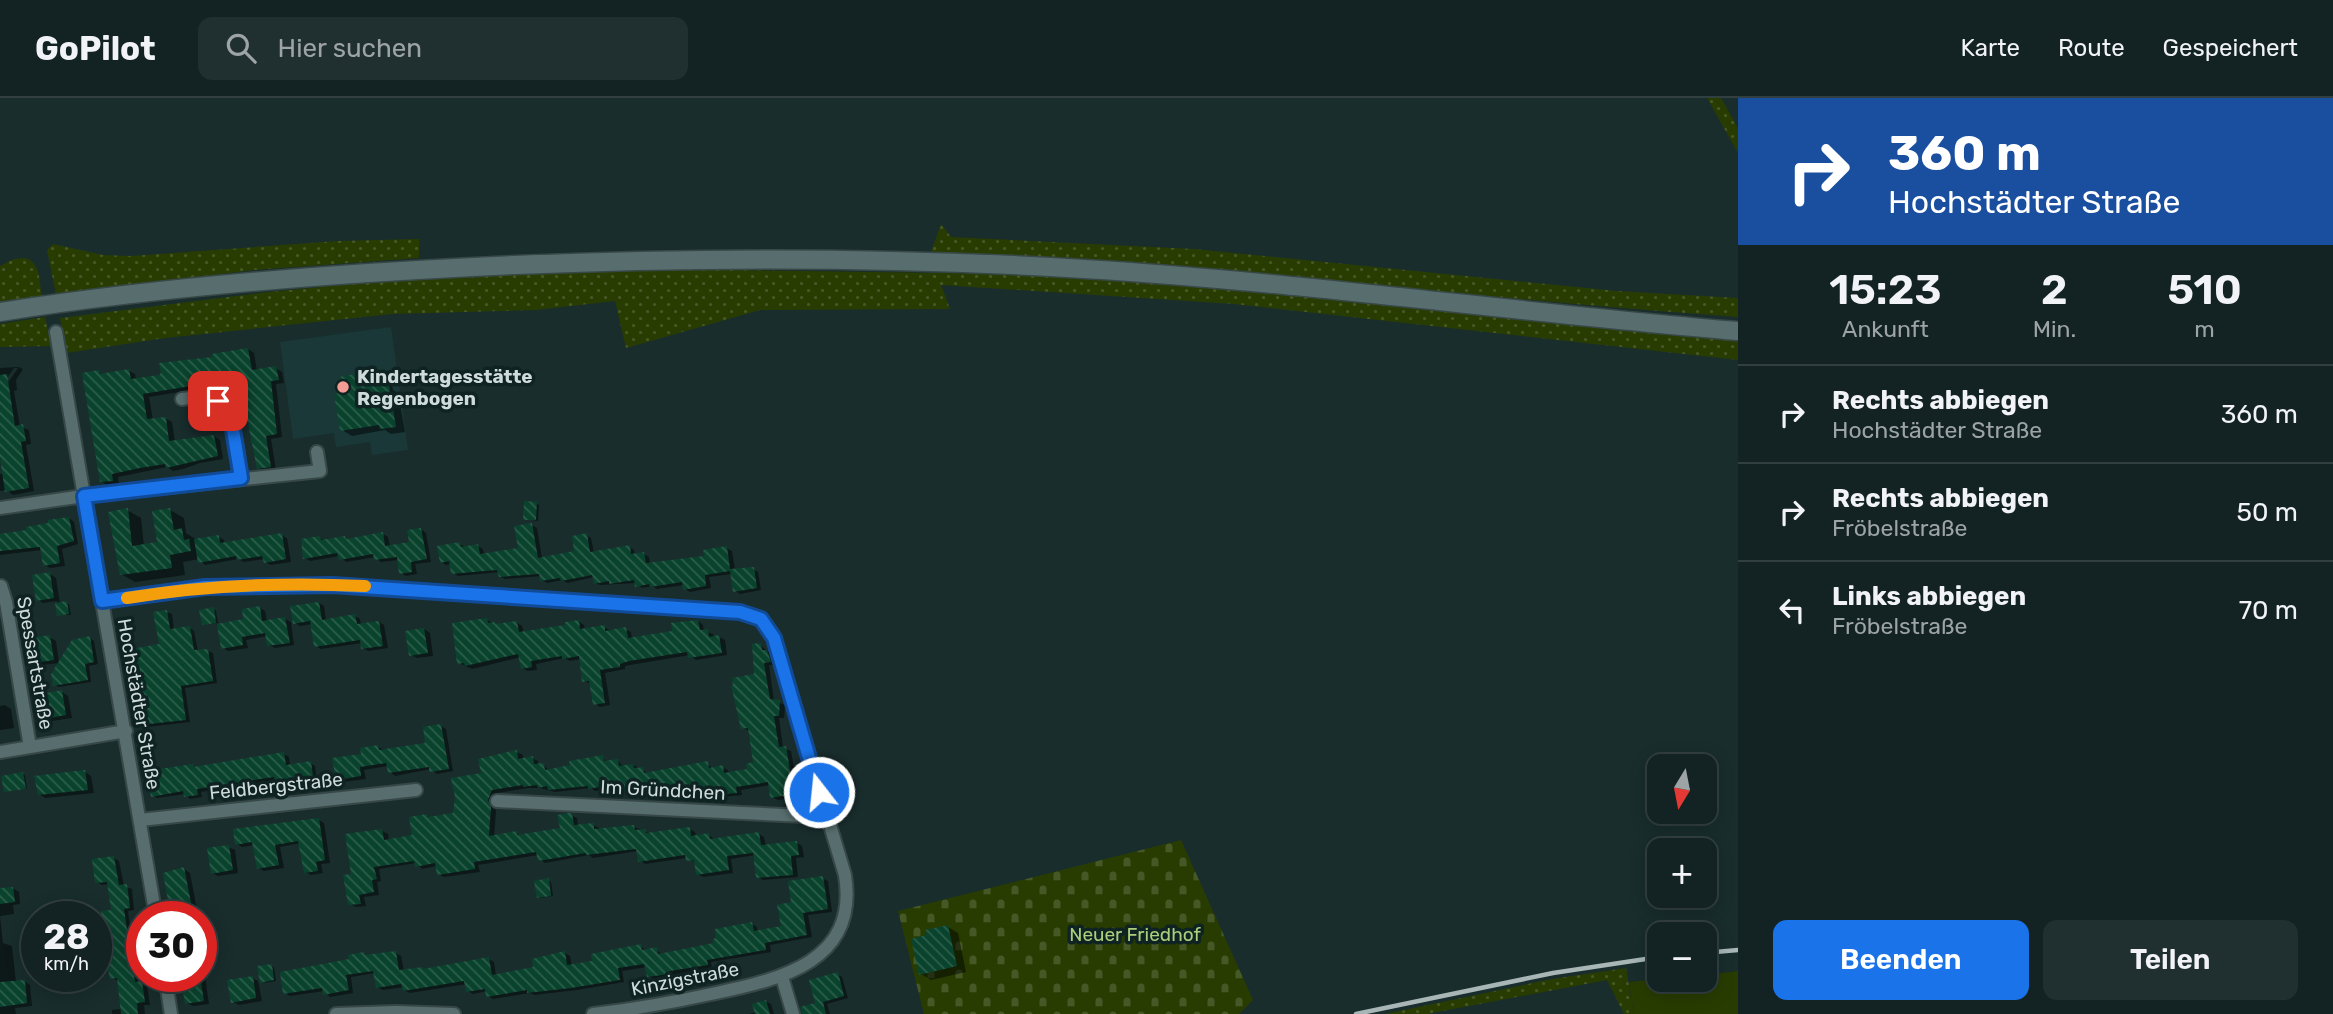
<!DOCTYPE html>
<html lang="de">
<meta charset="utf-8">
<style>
:root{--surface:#132222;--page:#202f2f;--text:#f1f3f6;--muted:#9da4a5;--line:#323f40;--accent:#1a73e8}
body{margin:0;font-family:Rubik,sans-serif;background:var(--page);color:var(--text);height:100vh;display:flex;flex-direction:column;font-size:26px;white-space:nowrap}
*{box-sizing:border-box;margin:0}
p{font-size:23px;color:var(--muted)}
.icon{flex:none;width:38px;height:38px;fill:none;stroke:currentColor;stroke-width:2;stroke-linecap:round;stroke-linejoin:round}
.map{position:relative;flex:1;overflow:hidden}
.panel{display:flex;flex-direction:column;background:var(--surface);width:595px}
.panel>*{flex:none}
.banner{background:#1a4fa0;color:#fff;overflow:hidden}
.needle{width:46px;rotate:190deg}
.controls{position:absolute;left:1647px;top:656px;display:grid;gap:14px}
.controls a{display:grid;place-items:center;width:70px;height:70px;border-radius:14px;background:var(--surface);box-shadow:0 4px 18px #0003,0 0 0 2px var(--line);font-size:35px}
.speed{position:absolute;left:21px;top:803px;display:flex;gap:14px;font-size:35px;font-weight:700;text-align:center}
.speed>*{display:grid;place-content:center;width:91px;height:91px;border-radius:50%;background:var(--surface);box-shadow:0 4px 18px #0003,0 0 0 2px var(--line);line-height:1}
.speed small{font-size:18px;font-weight:400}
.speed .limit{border:10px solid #d22;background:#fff;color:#111}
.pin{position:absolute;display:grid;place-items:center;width:60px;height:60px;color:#fff;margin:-30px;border-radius:14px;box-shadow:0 4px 10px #0006}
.me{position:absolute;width:77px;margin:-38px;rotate:344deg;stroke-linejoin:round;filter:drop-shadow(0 0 5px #0008)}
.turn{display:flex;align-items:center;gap:24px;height:147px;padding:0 35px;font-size:32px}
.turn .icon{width:91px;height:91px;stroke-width:2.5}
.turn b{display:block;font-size:49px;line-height:60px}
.eta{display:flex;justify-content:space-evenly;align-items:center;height:119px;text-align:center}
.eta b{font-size:42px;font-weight:600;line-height:49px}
.primary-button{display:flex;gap:14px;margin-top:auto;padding:14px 35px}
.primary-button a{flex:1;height:80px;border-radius:14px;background:var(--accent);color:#fff;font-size:28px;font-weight:600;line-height:80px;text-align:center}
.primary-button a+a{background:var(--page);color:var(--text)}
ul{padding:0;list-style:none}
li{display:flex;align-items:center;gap:21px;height:98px;padding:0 35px;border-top:2px solid var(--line)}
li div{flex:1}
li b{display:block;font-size:26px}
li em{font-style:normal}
header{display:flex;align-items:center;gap:42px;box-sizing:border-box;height:98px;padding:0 35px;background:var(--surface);border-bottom:2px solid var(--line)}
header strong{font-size:33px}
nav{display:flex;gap:38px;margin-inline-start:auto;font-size:24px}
.search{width:490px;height:63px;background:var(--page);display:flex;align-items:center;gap:18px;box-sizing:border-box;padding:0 24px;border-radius:14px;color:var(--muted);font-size:26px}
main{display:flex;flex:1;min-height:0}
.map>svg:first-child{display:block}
.built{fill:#1a3838}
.grass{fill:url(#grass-dots)}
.cemetery{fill:url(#cemetery-stones)}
.pitch{fill:#283c01}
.shadow{fill:#0007;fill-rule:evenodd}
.building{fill:url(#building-back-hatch)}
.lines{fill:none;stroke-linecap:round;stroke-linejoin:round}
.minor-casing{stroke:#384848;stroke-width:16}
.secondary-casing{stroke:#384848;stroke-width:21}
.minor{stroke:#586e6e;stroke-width:12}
.secondary{stroke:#586e6e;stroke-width:18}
.rail{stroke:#a8b6b6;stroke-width:4.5}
.route-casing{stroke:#114b97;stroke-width:18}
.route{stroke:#1a73e8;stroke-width:12}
.slow{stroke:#f59e0b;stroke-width:12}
.poi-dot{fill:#f59c94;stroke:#0f2323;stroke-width:2.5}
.labels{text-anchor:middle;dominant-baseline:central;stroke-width:7;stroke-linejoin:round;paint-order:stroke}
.poi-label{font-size:19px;font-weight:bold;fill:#cfdbdb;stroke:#0f2323;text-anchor:start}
.street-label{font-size:19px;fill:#cfdbdb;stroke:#0f2323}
.park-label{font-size:19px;fill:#abcf7c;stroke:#0f2323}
</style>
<header>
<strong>GoPilot</strong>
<div class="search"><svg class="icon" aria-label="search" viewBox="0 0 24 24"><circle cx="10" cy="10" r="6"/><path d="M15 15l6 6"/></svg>Hier suchen</div>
<nav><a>Karte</a><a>Route</a><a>Gespeichert</a></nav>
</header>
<main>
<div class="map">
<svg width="1738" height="916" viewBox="0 0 1738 916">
<defs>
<pattern id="grass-dots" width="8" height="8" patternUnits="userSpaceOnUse" patternTransform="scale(1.75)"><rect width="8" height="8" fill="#283c01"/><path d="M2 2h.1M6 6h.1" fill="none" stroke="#465825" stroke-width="1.8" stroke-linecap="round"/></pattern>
<pattern id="cemetery-stones" width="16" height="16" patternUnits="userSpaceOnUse" patternTransform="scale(1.75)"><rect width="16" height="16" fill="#283c01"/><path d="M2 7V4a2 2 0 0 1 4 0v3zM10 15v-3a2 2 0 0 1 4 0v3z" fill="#465825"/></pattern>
<pattern id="building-back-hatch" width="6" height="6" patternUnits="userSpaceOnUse" patternTransform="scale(1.75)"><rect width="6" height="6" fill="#09432d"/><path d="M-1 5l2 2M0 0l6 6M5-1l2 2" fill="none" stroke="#2c5e4b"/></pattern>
</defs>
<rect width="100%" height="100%" fill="#192d2d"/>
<path class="built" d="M391,229l17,123 -36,5 -2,-13 -34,5 -2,-14 -41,6 -13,-97z"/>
<path class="grass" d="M1707,0h14l17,30v25z
M941,126l10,13 243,12 423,42 121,7v19c-269,-18 -537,-56 -807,-65z
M419,141v19l-165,12 -198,25 -9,-45 6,-6 50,11 28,1 206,-15z
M25,160c16,5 14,23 17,39l-42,5v-36l14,-7z
M651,171l432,6 171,14 484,49v22l-504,-56 -293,-19 9,24 -190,1 -134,38 -11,-47 -79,9 -144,4 -227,24 -99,15 -6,-35 199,-25 134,-13z
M45,219l6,29 -51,1v-23z
M1626,870l8,46h-10l-17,-34 -180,34h-42l167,-35z"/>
<path class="cemetery" d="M1181,742l72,160 -14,14h-315l-26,-103z"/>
<path class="pitch" d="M1738,873v43h-104l-5,-32 30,-3 45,1 1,-5z"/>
<path class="shadow" d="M248,251l6,4 3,18 19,-3 6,4 2,11 -8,1 6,53 -11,2 5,31 -12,1 -6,-3 -9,-51 -7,-4 -4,-25 -4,-5 -85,14 4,23 12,-2 7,4 3,20 39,-6 6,4 3,19 -23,4 -17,6 -10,2 -6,-4 -49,10 1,7 -12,1 -6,-4 -2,-109 4,3 26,-4 6,3 1,6 24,-3z
M18,269l5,2 -7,11 1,10 -3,1 6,36 9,3 2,14 -5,1 8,46 -21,4 -6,-5 -7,1v-17h4l-4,-26v-80zM14,270h4l-11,16 -3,-2z
M381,273l10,6 2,13 5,3 7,39 -14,2 -6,-4 -33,6 -10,-6z
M536,405l3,2 -1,16 -13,-2z
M127,412l14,8 3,28 15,-3 11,-33 14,8 2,15 11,7 21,-4 6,4 1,4 56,-9 6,3 4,24 -20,3 -6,-3v-3l-21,3 -6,-3 -33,6 -6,-6 -16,3 2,13 -50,7 -14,-8z
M69,420l5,4 4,22 -16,5 3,17 -15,2 -5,-3 -3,-15 -42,5v-19l28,-5z
M532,427l5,3 5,31 34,-6 10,-18 5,3 3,15 35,-6 5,3 1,5 9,-1 5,3 1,7 56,-6 20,-10 6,3 3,19 18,-1 5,3 3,18 -21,4 -5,-3 -3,-17 -23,3 2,11 -21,4 -5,-3 -1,-4 -27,4 -4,-3 -11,2 -6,-5 -36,2 -5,-2 -1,-6 -27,6 -4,-3 -16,3 -5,-3 -1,-4 -36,3 -5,-3v-4l-42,4 -5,-3 -2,-9 -5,1 -5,-3 19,-18 6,4 12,-2 5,3 1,6 36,-6z
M421,431l5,4 5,29 -16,2 2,10 -11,2 -5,-3 -2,-13 -18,2 -6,-5 -29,5 -6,-6 -30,5 -5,-3 15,-20 6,3 19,-3 5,2 33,-6 5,3 2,10 21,-4z
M50,476l6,4 4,26h9l2,11h-12l-2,-14 -14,2 -6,-4z
M319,505l5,3 2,15 29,-5 5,3 1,6 18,-3 5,3 4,23 -20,3 -5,-3 -1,-5 -41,6 -5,-3 -4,-22 -12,2 -5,-3z
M260,510l5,3 2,11 18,-3 6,3 3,23 -19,3 -6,-3 -1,-9 -22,4 2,8 -20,3 -5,-3z
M214,511l2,2 2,12 -15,1z
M167,514l5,2 2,16 16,-2 4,3 4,20h10l5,2 4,30 -32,5 5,34 -43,5 -5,-3z
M487,522l11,6 19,-3 5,3 2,7 43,-6 11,-6 6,4 1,5 19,-3 7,4 14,-2 6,3 1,7 42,-7 24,-11 5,4 1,6 9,3 1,4 5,-1 6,3 2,15 -31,5 -6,-5 -54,9 -11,2v3l-20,4 5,32 -10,2 -5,-3 -4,-20 -7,-3 -3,-22 -11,2 -5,-3 -29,6 1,6 -9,1 -6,-3 -1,-11 -49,12 -13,-6z
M424,531l6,4 3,23 -16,2 -6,-3z
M49,539l7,4 3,22 -16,2 -6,-3z
M90,540l4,3 4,23 -9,2 2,16 -32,5 -4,-2z
M760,547l12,10 3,10h-6l5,36 11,4 -1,13h-5l4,30 8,3 8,46 -21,3 -6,-3 -2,-12 -29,5 1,5 -49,5 -7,-6 -10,2 -6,-6 -41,4 -5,-3 -1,-5 -28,5 -4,-3 -36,4 -15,-4h-12l-31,5 -4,11 3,7 -2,26 22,-4 5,3 41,-6 9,-15 6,3 1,8 15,-1 6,3v3l35,-4 18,7 38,-5 5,3 1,5 13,-2 6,5 44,-6 5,3 2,9 30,-4 6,4 2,11 -8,1 2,19 -35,3 -5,-3 -3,-22 -24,4 2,14 -30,4 -5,-3 -2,-12 -9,-4 -42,6 -5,-4 -2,-9 -45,7 -4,-3 -44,8 -6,-4 -1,-4 -60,10 2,7 -36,5 -6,-3 -1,-8 -15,3 -6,-6 -37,6 2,12 -4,1 2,13 -15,2 2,9 -10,1 -6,-3 3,-29 29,-44 6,3 1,7 25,-5 12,-20 5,2 24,-4 28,-40 34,-22 6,3v5l9,-2 6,3v4l5,-1 6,7 53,-14 6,6 10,-2 6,6 9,-2 9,4 6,5 59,-11 6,6 9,-2 6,3 1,4 20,-3 6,-7 -5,-33 -8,-3 14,-52z
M62,594l6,4 4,22 -20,3 -6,-3z
M5,607l6,4 3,19 -14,2v-24z
M441,628l5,3 7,42 -16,3 -6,-5 -36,7 -5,-4 -2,-6 -24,4 2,9 -23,3 -5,-3 25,-24 15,-8 6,3 43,-5z
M284,656l5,3 1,9 20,-3 5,3 3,20 -15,2 -5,-3 -1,-3 -16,3 -5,-5 -75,12 1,5 -12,2 -5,-5 -28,4 -5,-3 40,-29 5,3z
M85,674l6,4 3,17 -49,5 -6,-4z
M23,676l2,1 2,14 -22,2z
M319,722l5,3 6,40 -9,1 2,9 -12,2 -5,-3 -5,-29 -21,4 4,21 -20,3 -6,-3 -3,-23 -13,2 -5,-3z
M228,749l7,3 3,23 -20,3 -6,-3z
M114,760l5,3 5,25 8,3 2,21 -6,1 4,34 3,2 4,36 8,3 3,19h-6l1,9h-33v-4l10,-1 -3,-28 -7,-3 1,-66 -4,-28 -7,1 -5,-3z
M184,771l6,4 8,42 7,3 1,10 -5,1v-12l-28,-1z
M822,780l6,3 4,31 -24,3 4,22 -42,8 1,7 -60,10 1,6 -37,6v2l-21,3 -6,-3 -1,-9 -25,4 2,11 -47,8 -43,5 -4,-2 -37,6 -5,-3 -1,-5 -14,3 -5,-3 -1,-7 -57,9 -6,-3v-3l-21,3 -6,-3 -2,-14 -24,4 2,16 -23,4 -6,-6 -34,5 -5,-3 79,-39 5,3 27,-4 5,3 3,15 18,-3 4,3 63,-12 5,3 2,14 39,-7 30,-16 5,3 2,10 22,-3 47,-17 5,5 10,-2 6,6 53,-11 37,-20 5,3 1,5 25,-4 10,-24z
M548,782l3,2 2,14 -12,2 -3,-1z
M13,790l6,4 1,12 -7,1 1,9 -14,2 3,27 9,3 4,36 8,-1 6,4 2,21 -17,2 1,6h-16v-124z
M948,829l10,6 8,39 -35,8 -10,-6z
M201,850l8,56 -16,2 -6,-3 -5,-27h19z
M271,868l3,1 2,14 -12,2 -2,-1z
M837,876l5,3 6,21 -21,6 3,10h-21z
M252,880l6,3 4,20 -23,4 -6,-3z
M766,903l5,3 3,10h-25l7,-2z"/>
<path class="building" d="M248,250l4,22 24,-4 3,14 -8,1 6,53 -11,2 5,31 -14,2 -11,-56 -5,1 -5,-27h-3l-1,-8 -89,15 4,25 19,-2 3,24 45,-6 4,21 -52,12 -1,-4 -25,4 -28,6 1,7 -13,1 -18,-109 17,-3 1,4 29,-5 2,10 28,-4 2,-2 -2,-10 53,-6v-3z
M381,271l3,17 5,-1 7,42 -16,2 -1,-4 -39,6 -6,-37 7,-1 -2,-16z
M7,276l8,52 8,-2 3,17 -5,1 8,46 -24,4 -5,-34v-83z
M524,403l13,1 -1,18h-13z
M128,410l4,38 25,-4 -5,-31 18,-3 4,22 8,-2 2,12 5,-1 2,12 -21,4 2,13 -52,7 -12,-63z
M69,419l5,24 -17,5 3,17 -17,3 -3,-19 -40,4v-17l26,-4v-3l22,-4v-3z
M532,425l6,35 36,-7 -2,-15 15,-3 3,19 40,-7 1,9 13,-2 2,11 58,-7 -1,-6 24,-4 3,23 24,-2 3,21 -24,4 -3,-21 -25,4 1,11 -23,4 -1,-8 -32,5 -1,-3 -14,3 -1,-7 -25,4v-3l-15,3 -2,-9 -31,6 -1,-3 -20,3 -1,-7 -40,3 -2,-7 -46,4 -2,-13 -9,2 -3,-17 23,-4 1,5 17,-3 2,10 38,-6 -4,-22z
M421,430l6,31 -16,3 1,10 -13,2 -2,-17 -23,3 -1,-6 -34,6 -2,-7 -34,6 -2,-20 19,-3 1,4 24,-4 1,3 37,-7 2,14 24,-4 -2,-12z
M282,435l4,26 -22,4 -2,-7 -25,4 -1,-4 -38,7 -4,-24 25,-4 1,8z
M50,474l4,26 -18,3 -4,-26z
M67,503l2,13 -12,2 -2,-13z
M319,504l3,18 33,-6 2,10 22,-3 4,25 -22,3 -1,-9 -46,7 -4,-26 -17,3 -3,-18z
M260,508l2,15 23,-4 5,26 -23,3 -2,-13 -23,4 1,8 -22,4 -4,-25 26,-5 -1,-10z
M214,509l2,16 -14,2 -3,-15z
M167,512l3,19 20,-3 4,24 14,-1 5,32 -32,5 5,34 -46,5v-25l-8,-51 27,-5 -6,-32z
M487,520l1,5 7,-1v2l22,-3 2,11 46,-7v-3l14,-2 1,9 25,-4v6l21,-4 2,11 44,-7 -1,-8 27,-3 2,10 8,-1 1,8 10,-2 3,18 -34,5 -1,-6 -58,9 -9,3v3l-20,3 5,33 -12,2 -4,-24 -7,1 -3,-26 -17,3v-3l-31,5 1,6 -11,2 -3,-15 -53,12 -1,-3 -7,1 -5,-41z
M424,530l4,25 -19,3 -4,-25z
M50,537l4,25 -19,3 -4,-25z
M90,538l4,26 -9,2 3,16 -35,6 -2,-12 21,-34z
M761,545l1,7h5l4,12 -7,1 6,36 10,1 -1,16h-5l5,31 7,-1 8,48 -24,4 -2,-16 -32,5 1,6 -51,4 -3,-6 -14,3 -2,-6 -45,4 -1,-9 -33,6v-3l-40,4 -1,-4 -9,2 -1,-3 -14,2v-2l-31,5 -4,10 3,7 -2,29 28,-5v4l43,-7 -3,-13 12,-2h3l2,12 20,-2v6l40,-4 1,5 11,-1v4l44,-6 1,9 18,-3 1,6 49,-7 2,13 36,-4 2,14 -8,1 2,19 -37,3 -3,-25 -26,3 2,14 -33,5 -2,-15 -8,1 -1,-6 -47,7 -2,-13 -50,6v-2l-48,8 -2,-9 -62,10 1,7 -31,5 -7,1 -2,-12 -20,4 -1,-6 -40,6 3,12 -5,1 2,12 -15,3 2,9 -13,1 -5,-30 8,-1 -6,-40 37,-5 2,11 28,-5 -3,-18 18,-3v3l26,-4 2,-16 -4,-19 30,-5 -3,-14 39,-9 1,9 15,-3 1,8 10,-1 1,7 25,-5 -1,-4 34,-6 1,6 14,-2 1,7 14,-2 1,4 9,-1 1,6 64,-12 1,7 14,-3 1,8 23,-4 -1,-5 7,-2 -5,-34 -7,1 -10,-44h2l-1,-7 22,-4 -2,-30z
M62,592l4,25 -22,4 -3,-25z
M441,626l8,45 -20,3v-5l-41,6 -2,-10 -26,4 1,9 -25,4 -4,-22 29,-4 -1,-6 18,-3 1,5 46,-7 -2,-16z
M284,654l2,13 25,-4 3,23 -18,3 -1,-7 -20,3 -1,-6 -77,12 1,6 -14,2 -1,-6 -32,6 -5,-26 47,-7v3z
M85,672l3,20 -50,5 -4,-19z
M23,674l3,17 -22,3 -3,-16z
M319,720l6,42 -9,2 2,9 -14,2 -6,-32 -23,4 4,20 -22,4 -5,-27 -17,3 -2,-16z
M229,747l4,25 -22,4 -4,-26z
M114,758l5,29 8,-1 3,24 -6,1 11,73 7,-1 3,21 -8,1 1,11h-17l-4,-36 -7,1 -3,-15 -6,-53 10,-1 -4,-28 -12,1 -3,-24z
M184,769l9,46 -22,4 -8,-44z
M823,778l5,33 -25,4 4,22 -42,8 1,7 -59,10 1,5 -38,6v3l-23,3 -3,-13 -26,4 2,12 -49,8 -44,5v-3l-41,7 -1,-8 -19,3 -2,-11 -61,10 -2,-7 -25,4 -3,-17 -27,4 3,15 -26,5 -1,-7 -39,6 -3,-22 69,-13 -1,-4 16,-3 1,3 31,-4 3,19 24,-3v2l66,-12 3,18 41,-8 -1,-8 33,-8 2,14 25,-4 -1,-7 50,-10 1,6 15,-3 1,7 36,-7 19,-4v-4l3,-1 -1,-9 37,-7 2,9 27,-5 -4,-21 14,-3 -3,-21z
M549,780l2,18 -14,2 -3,-17z
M13,789l2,15 -15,2v-16z
M948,827l9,41 -38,9 -8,-36 15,-4 -1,-5z
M272,866l2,16 -14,3 -3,-17z
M838,874l6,24 -21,6 3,12h-24l-2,-7 15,-4 -6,-23z
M200,878l4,25 -19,3 -4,-25z
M253,878l3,22 -25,5 -4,-23z
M25,882l2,23 -27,4v-25z
M766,902l4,14h-15l-3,-10z"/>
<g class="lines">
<g class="minor-casing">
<path id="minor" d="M56,234l100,585
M182,301c9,-1 20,-4 28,-2 25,6 28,60 31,81
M0,410l84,-12 236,-25 -3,-19
M1,488l5,16 24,145
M102,503l103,-14 127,-2 408,27c18,4 26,10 34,26l71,237c14,86 -63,104 -129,118 -41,9 -81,16 -123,21
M0,654l126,-21
M497,703l329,16
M140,722l276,-30
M165,878l6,38
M782,879l11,37
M336,916l60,-2 58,2"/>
</g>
<g class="secondary-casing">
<path id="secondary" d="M0,214c139,-22 278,-34 418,-42 222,-13 444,-15 666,-1 218,13 436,44 654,62"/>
</g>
<use href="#minor" class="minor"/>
<use href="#secondary" class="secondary"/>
<path class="rail" d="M1704,855l34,-3
M1356,916l197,-41 106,-16"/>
</g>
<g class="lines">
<g class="route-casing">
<path id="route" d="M218,303l14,23 9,54 -157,18 18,105 103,-14 127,-2 408,27 21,7 13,19 45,154"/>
</g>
<use href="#route" class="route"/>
<path class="slow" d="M127,500c79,-13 158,-16 238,-12"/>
</g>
<circle class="poi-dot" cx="343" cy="289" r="7"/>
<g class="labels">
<g class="poi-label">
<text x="357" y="278">Kindertagesstätte<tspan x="357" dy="22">Regenbogen</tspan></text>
</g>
<g class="street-label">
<text transform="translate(35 565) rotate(80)">Spessartstraße</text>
<text transform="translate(139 606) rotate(80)">Hochstädter Straße</text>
<text transform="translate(276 688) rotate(-6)">Feldbergstraße</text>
<text transform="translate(663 692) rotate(3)">Im Gründchen</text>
<text transform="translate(685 881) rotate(-11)">Kinzigstraße</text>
</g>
<g class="park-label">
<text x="1135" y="836">Neuer Friedhof</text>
</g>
</g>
</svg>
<div class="controls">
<a><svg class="needle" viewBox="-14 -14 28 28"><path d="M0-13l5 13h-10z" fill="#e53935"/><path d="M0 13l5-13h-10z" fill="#9da4a5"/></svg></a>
<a>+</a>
<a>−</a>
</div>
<div class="speed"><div>28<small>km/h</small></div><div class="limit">30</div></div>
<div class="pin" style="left:218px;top:303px;background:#d93025"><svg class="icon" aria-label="arrive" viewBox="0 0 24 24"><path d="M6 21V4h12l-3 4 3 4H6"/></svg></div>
<svg class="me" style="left:819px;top:694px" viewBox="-20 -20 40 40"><circle r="17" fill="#1a73e8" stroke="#fff" stroke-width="3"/><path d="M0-11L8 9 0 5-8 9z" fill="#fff"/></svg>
</div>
<section class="panel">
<div class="banner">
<div class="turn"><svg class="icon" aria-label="right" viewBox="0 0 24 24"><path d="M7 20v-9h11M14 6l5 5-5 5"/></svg><div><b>360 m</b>Hochstädter Straße</div></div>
</div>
<div class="eta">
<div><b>15:23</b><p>Ankunft</p></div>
<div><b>2</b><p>Min.</p></div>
<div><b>510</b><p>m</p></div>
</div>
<ul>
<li><svg class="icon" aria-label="right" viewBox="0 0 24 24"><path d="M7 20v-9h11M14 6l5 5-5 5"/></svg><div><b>Rechts abbiegen</b><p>Hochstädter Straße</p></div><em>360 m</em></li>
<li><svg class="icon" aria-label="right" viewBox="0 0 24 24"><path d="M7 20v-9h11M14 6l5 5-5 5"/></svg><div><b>Rechts abbiegen</b><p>Fröbelstraße</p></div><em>50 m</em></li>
<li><svg class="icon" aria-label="left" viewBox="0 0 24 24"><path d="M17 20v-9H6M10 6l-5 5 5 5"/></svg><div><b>Links abbiegen</b><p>Fröbelstraße</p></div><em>70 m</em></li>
</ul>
<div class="primary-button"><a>Beenden</a><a>Teilen</a></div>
</section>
</main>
